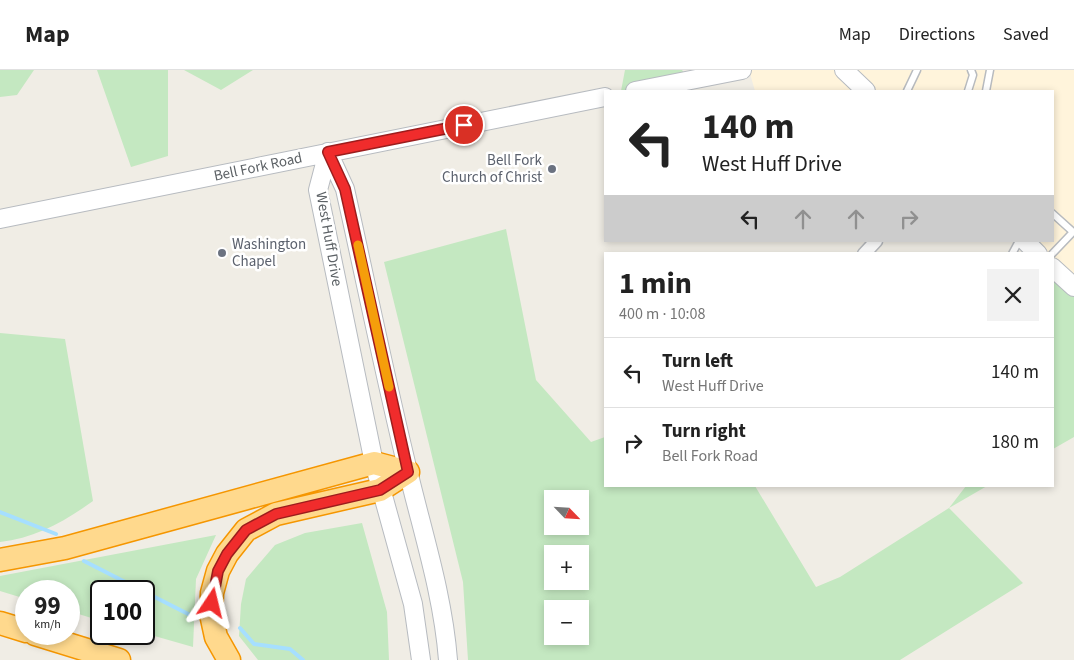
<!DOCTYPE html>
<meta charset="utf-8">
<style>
:root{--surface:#fff;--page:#f2f2f2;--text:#222;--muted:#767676;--line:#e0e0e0}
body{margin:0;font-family:"Source Sans 3",sans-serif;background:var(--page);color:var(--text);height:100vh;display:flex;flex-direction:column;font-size:19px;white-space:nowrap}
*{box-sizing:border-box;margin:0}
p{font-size:16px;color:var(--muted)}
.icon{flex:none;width:28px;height:28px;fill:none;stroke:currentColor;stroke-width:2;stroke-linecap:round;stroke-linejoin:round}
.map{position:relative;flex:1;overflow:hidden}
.details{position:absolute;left:604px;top:182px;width:450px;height:235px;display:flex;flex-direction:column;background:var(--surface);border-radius:0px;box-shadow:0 2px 8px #0003}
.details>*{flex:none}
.guide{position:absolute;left:604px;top:20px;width:450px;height:152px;border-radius:0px;box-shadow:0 2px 8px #0003;background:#fff;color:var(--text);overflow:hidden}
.needle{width:32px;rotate:115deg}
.controls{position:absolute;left:544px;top:420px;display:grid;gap:10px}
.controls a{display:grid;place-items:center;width:45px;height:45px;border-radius:0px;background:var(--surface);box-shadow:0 2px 8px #0003;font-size:25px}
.speed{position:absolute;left:15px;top:510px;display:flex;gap:10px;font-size:25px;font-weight:700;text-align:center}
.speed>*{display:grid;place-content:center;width:65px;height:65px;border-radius:50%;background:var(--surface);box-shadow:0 2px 8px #0003;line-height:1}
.speed small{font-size:12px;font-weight:400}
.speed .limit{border:2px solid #111;border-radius:8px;background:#fff;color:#111}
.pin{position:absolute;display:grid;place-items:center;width:42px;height:42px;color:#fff;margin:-21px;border:2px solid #fff;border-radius:50%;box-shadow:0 1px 5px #0007}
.me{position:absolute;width:55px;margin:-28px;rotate:10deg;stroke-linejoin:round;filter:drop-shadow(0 0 4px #0008)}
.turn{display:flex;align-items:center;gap:18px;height:105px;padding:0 15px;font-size:22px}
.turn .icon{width:65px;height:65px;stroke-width:2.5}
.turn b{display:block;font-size:35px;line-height:42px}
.lanes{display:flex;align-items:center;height:48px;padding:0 15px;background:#0003;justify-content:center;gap:25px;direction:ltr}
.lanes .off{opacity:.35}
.round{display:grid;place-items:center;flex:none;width:52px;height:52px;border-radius:0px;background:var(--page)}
.head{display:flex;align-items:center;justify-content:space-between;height:85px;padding:0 15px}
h1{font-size:30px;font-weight:700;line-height:38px}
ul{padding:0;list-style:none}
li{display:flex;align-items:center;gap:15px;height:70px;padding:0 15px;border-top:1px solid var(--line)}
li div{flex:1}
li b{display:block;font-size:19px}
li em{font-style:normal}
header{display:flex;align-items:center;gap:30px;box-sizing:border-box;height:70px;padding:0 25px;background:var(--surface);border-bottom:1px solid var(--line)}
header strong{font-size:24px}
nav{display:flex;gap:28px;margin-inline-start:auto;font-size:18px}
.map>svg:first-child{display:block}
.commercial{fill:#fff4db}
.green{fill:#c4e8c1;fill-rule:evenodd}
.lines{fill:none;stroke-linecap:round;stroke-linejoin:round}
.stream{stroke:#a6dfff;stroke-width:4}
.lane-casing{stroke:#b8bbbf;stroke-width:9}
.street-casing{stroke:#b8bbbf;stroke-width:15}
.secondary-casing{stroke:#b7bbc0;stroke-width:20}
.highway-casing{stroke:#f59600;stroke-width:25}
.lane{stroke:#fff;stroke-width:6}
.street{stroke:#fff;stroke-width:12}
.secondary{stroke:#fff;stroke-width:18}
.highway{stroke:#ffd98d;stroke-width:22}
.route-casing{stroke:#9c1d1d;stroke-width:12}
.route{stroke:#f02c2c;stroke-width:9}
.slow{stroke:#f59e0b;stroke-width:9}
.worship-dot{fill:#6b7280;stroke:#fff;stroke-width:2}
.labels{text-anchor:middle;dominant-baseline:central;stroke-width:5;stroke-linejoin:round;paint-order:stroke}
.worship-label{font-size:15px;fill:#5b616d;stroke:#fff;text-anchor:end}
.street-label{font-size:15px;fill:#5d6266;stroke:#fff}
</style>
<header>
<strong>Map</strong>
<nav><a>Map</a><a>Directions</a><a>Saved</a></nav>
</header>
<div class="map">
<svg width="1074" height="590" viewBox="0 0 1074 590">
<rect width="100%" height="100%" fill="#f0ede5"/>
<path class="commercial" d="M749,0h325v217l-21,-20 -1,-13h-13l-14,-13h27v-150h-297z"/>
<path class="green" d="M0,0h34l-17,25 -17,2z
M97,0h71v86l-37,11z
M184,0h69l-32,20z
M625,0h57l5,7 -55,14h-11z
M506,159l30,151 55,62 14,-5v49h150l61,101 24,-10 109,-69 17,-22h21l-38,22 74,75 -123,77h-432l-5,-78 -79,-320zM552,429h28v27h-28zM552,484h28v27h-28zM552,539h28v27h-28z
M1052,197l22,20v150l-21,12z
M0,263l65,6 28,162c-29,21 -58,37 -93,41z
M362,453l25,89 2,48h-131l-19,-24 2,-32 5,-25 29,-34 30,-12z
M216,465l-20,44 -3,68 -49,-14v-42h-43v30l-32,-10v-20h-43v8l-26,-8v-15z"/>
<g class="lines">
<path class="stream" d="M0,442l56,22
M84,491l108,55
M240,558l14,16 36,5 13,11"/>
<g class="lane-casing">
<path id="lane" d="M907,21l10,-21
M968,21l5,-16 -2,-5
M986,21l4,-21
M1012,184l7,-13
M1052,184l21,-22 -21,-19"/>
</g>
<g class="street-casing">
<path id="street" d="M864,184l12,-13"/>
</g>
<g class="secondary-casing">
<path id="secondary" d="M844,0l22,21
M635,21l107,-21
M328,82l17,37c21,94 40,188 63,282 15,63 35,124 40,189
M328,82l-10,38 56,273 39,141 8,56
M0,149l605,-122
M1025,171l13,13
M1052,197l22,20"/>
</g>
<g class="highway-casing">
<path id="highway" d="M0,490l65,-12 309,-85 34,9
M0,553l26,8
M35,564l84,26
M229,590l-13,-23 -5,-23 1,-21 6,-22 9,-17 19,-24 30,-16 104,-24 28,-18"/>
</g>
<use href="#lane" class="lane"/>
<use href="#street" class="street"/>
<use href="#secondary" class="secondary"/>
<use href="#highway" class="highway"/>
</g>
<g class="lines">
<g class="route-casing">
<path id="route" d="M212,533l6,-32 9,-17 19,-24 30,-16 104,-24 28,-18 -63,-283 -17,-37 136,-27"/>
</g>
<use href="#route" class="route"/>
<path class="slow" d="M358,175l31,142"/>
</g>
<g class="worship-dot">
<circle cx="552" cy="99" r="5"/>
<circle cx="222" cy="183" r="5"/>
</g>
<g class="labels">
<g class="worship-label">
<text x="542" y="90">Bell Fork<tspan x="542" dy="17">Church of Christ</tspan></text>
<text x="232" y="174" text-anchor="start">Washington<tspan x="232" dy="17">Chapel</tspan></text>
</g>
<g class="street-label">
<text transform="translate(258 97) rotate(-12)">Bell Fork Road</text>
<text transform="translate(329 169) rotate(80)">West Huff Drive</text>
</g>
</g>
</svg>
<div class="controls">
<a><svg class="needle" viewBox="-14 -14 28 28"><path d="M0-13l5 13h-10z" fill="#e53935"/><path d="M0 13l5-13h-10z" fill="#767676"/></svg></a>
<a>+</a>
<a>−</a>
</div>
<div class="speed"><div>99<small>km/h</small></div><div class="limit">100</div></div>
<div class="pin" style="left:464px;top:55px;background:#d93025"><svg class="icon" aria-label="arrive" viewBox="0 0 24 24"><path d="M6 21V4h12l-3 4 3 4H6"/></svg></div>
<svg class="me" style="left:212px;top:533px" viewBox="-20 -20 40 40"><path d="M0-17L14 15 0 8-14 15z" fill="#f02c2c" stroke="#fff" stroke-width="4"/></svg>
<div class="guide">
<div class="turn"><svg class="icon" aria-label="left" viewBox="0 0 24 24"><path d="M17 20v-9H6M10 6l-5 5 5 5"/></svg><div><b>140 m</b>West Huff Drive</div></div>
<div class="lanes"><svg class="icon" aria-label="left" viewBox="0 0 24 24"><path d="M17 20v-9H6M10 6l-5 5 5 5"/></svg><svg class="icon off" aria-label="ahead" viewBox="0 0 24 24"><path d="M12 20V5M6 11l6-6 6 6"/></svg><svg class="icon off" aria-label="ahead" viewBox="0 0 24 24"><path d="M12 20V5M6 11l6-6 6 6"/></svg><svg class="icon off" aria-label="right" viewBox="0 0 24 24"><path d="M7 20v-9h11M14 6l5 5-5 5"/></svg></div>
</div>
<section class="details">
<div class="head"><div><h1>1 min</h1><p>400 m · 10:08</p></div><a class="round"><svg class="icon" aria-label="close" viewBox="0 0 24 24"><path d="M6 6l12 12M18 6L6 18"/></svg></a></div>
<ul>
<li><svg class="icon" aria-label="left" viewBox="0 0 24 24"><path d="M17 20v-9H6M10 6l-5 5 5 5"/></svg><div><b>Turn left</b><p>West Huff Drive</p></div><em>140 m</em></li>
<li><svg class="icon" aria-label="right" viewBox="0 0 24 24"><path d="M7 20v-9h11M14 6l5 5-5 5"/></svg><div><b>Turn right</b><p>Bell Fork Road</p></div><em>180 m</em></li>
</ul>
</section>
</div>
